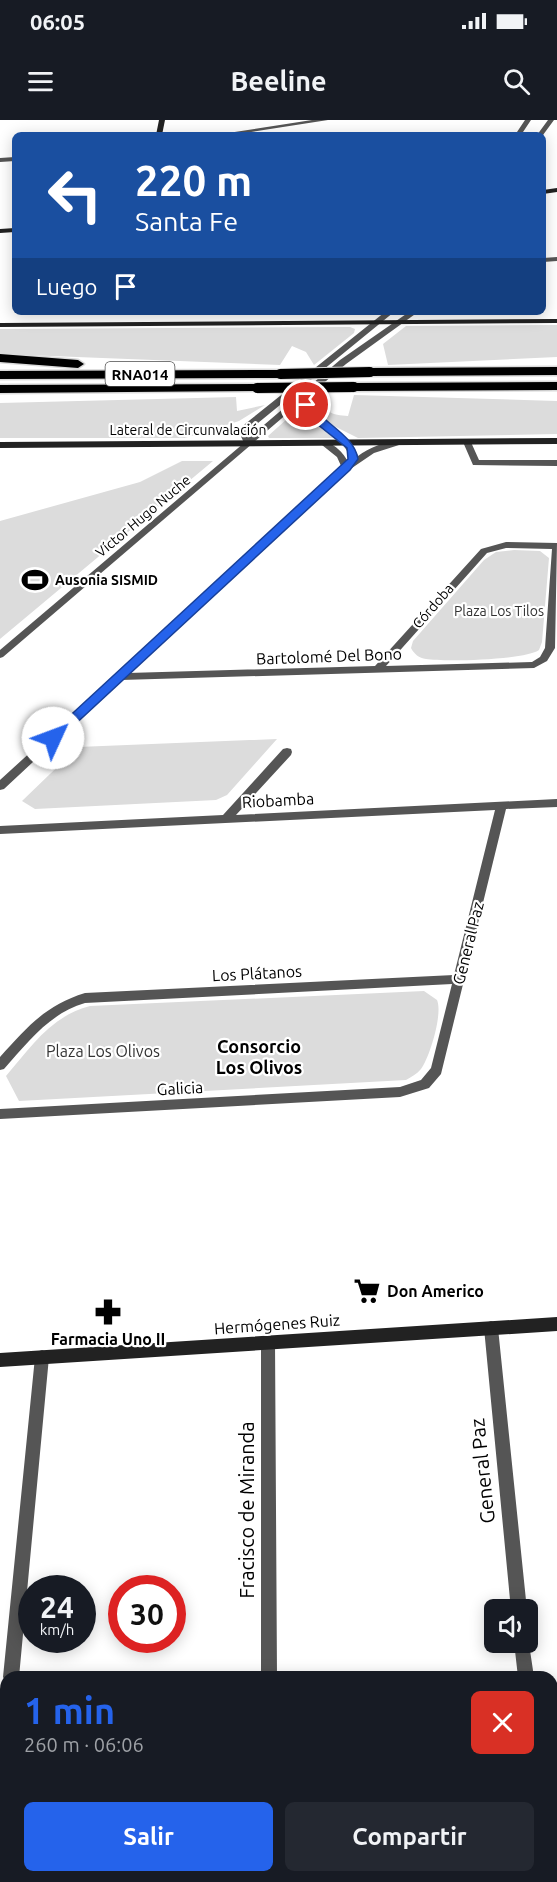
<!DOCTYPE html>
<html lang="es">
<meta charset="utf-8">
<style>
:root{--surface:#171b24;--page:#242831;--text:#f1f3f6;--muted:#9ea1a6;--accent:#2563eb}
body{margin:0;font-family:Ubuntu,sans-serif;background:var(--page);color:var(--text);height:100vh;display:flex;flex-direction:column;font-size:22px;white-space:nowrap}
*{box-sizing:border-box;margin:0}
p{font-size:20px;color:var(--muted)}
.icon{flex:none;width:33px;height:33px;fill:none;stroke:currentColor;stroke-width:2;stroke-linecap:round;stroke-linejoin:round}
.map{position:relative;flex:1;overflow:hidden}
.drawer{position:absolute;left:0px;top:1551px;width:558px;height:212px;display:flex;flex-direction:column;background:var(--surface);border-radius:18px 18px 0 0;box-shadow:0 3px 15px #0003}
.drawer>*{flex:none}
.banner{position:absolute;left:12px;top:12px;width:534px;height:183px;border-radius:9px;box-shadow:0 3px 15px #0003;background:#1a4fa0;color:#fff;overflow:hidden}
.controls{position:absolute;left:484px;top:1479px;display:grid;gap:12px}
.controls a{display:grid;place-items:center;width:54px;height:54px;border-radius:9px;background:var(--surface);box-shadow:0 3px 15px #0003;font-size:30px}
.speed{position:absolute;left:18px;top:1455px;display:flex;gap:12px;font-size:30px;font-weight:700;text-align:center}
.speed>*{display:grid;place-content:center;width:78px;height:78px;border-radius:50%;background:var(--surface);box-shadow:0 3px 15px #0003;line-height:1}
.speed small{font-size:15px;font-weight:400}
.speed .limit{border:9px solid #d22;background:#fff;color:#111}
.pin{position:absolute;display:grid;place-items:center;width:51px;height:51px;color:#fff;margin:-26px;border:3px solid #fff;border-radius:50%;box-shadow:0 2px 6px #0007}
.me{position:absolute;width:66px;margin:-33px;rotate:47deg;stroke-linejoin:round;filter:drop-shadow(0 0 4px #0008)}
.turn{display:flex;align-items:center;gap:21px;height:126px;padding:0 24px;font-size:27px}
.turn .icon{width:78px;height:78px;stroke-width:2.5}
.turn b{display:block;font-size:42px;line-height:51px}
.then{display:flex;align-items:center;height:57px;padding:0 24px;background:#0003;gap:12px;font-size:22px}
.round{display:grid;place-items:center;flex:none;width:63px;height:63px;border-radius:9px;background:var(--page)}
.overview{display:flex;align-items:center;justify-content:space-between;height:102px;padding:0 24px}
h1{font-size:36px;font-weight:700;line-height:45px;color:var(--accent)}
.action{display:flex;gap:12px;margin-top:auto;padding:12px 24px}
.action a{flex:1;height:69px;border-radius:9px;background:var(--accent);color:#fff;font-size:24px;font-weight:700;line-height:69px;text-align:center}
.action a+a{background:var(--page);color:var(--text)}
.status{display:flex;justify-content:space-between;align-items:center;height:42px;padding:0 30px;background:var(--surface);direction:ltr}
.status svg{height:16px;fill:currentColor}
header{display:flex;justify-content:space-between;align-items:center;height:78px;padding:0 24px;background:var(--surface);font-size:27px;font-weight:700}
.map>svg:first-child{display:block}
.green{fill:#dcdcdc}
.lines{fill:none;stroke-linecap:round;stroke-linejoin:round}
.highway-casing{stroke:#dbdbdb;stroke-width:3}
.street{fill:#555;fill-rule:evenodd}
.secondary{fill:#222;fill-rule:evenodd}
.highway{fill:#000;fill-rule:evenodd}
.highway-bridge-casing{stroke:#dbdbdb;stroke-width:12;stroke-linecap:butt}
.highway-bridge{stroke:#000;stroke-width:10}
.route{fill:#2563eb;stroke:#184099;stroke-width:1.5}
.labels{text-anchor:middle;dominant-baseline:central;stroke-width:4.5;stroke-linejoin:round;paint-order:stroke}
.far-street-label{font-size:14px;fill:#000;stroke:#fff}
.far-poi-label{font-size:14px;font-weight:bold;fill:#000;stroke:#fff;text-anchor:start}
.far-park-label{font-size:14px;fill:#333;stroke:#fff}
.shield{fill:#fff;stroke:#4c4c4c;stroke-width:1.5}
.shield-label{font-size:15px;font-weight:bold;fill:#000}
.street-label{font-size:16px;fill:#000;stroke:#fff}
.park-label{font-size:16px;fill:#333;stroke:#fff}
.poi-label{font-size:16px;font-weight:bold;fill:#000;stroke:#fff;text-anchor:start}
.neighbourhood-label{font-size:18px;font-weight:bold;fill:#000;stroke:#fff}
.near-street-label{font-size:20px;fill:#000;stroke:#fff}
</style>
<div class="status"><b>06:05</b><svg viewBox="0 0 49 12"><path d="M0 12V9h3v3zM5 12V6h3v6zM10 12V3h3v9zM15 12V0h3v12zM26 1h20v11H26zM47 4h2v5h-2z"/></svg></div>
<header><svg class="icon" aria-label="menu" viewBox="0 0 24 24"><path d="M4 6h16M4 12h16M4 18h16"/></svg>Beeline<svg class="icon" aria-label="search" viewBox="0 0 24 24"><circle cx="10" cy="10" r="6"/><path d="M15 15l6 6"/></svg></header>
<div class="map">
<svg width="557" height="1762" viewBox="0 0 557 1762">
<rect width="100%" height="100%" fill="#fff"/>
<path class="green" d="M557,205v32l-169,8 -5,-21 23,-18z
M350,207l5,2 -1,4 -40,32 -8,-13 -14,-6 -12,19 -280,-11v-25z
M354,275l203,6v33l-199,4 -30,-15 -16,-20 1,-7h7c1,16 13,19 28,20z
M236,277l1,14 28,-6 -26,16 -54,17h-185v-35z
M297,290l37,28h-65l-1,-2z
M182,341h31l-213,178v-118l140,-39z
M514,430l26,1 9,7 -7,84 -3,8c-13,10 -95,12 -113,9 -7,-1 -12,-5 -15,-11l2,-7 71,-81 12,-8z
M277,619l-50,56 -11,5 -181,9 -13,-8 56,-54z
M424,871l13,9c6,13 -7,57 -16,69 -4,5 -10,8 -15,11l-387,21 -13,-25c25,-29 45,-60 84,-70z"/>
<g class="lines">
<g class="highway-casing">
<path id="highway" d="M0,234l78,6 6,4 -6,4 -78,-6z
M557,247v8l-187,1 -6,-4 6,-4z
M0,251l280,-1 6,4 -6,4 -280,1z
M557,262v8l-203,1 -6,-4 6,-4z
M257,264l6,4 -2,3 -261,2v-8z"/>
</g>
<path class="street" d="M312,0h16l-96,15h-17z
M525,0h6l-10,15h-6z
M548,0h6l-11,15h-6z
M15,37v4l-15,1v-4z
M557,137v4l-14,1v-4z
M385,192h9l-147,120 3,5 90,-77 69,-48h9l-72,52 -34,29 -2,10 3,8 33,27 8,9 4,9c11,-8 27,-15 41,-15v4l-25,8 -25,17 -221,203 247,-7 106,-117 25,-7 51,1 -2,105 -8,13 -13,7 -413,12 -117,109 -4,1v-10l342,-312 -5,-11 -15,-12v-4c9,0 21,11 25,19l3,-4c-10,-23 -44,-29 -48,-55l-299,256 -3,1v-8l244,-207 -5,-11 6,-8zM506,428l46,1 -7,99 -5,9 -8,5 -146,4 101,-113z
M464,320h6l9,20h78v6l-84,-1 -10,-23z
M287,628l4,1 1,3 -1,3 -55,60 321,-16v8l-51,2 -65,265 -12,14 -29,9 -400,22v-10l400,-22 21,-7 10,-12 21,-84 -367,19c-35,10 -57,39 -81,66l-4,1v-13c27,-30 46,-52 85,-64l369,-18 41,-165 -495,24v-8l223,-11 60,-66z
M491,1201l5,2 2,5 29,282h-16l-27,-282 2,-5z
M268,1215l5,2 2,5 2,335h-16v-335l2,-5z
M42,1230l5,2 2,5 -30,320h-13v6l-3,-6 32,-320 2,-5z
M528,1517l6,40h-16l-4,-35h14z
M6,1605v76l-6,3v-77z
M552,1750l4,12h-18l-1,-6h15z
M260,1756h18v6h-18z"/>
<path class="secondary" d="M159,0h6l-3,15h-6z
M557,68v4l-14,2v-4z
M15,108v4l-15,1v-4z
M557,199v4l-557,4v-4z
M557,318v6l-557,4v-6z
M557,1197v14l-557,36v-14z"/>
<use href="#highway" class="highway"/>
<g class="highway-bridge-casing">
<path id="highway-bridge" d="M280,254l90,-2
M257,268l97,-1"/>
</g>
<use href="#highway-bridge" class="highway-bridge"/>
</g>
<path class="route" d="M303,283h6c14,20 45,32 49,56l-8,11 -293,271h-8v-6l299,-276 -1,-11 -35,-28z"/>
<defs>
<g id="stadium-bare" transform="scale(2.07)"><path d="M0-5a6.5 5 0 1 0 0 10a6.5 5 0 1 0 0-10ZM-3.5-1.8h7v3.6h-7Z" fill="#000" stroke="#fff" stroke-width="2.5" paint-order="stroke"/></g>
<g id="supermarket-bare" transform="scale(2.07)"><path d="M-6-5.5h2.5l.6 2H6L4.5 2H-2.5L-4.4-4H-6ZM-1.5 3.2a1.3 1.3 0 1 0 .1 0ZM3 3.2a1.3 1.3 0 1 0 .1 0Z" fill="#000" stroke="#fff" stroke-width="2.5" paint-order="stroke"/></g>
<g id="pharmacy-bare" transform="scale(2.07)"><path d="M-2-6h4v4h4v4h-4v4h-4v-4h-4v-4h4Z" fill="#000" stroke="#fff" stroke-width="2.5" paint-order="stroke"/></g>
</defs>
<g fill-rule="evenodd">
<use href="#stadium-bare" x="35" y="460"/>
<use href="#supermarket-bare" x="367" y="1171"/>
<use href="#pharmacy-bare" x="108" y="1192"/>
</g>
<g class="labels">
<g class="far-street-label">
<text x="188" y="310">Lateral de Circunvalación</text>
<text transform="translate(143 396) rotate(-40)">Víctor Hugo Nuche</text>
<text transform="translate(433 486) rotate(-49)">Córdoba</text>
</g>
<g class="far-poi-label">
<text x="55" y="460">Ausonia SISMID</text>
</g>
<g class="far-park-label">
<text x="499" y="491">Plaza Los Tilos</text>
</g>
<rect class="shield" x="105.5" y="242" width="69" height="24" rx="4.5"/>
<g class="shield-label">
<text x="140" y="254">RNA014</text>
</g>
<g class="street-label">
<text transform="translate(329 536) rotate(-2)">Bartolomé Del Bono</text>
<text transform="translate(278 680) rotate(-3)">Riobamba</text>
<text transform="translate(468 823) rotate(-76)">General Paz</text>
<text transform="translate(257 853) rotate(-3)">Los Plátanos</text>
<text transform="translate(180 968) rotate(-3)">Galicia</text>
<text transform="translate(277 1204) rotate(-4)">Hermógenes Ruiz</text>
</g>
<g class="park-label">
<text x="103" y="931">Plaza Los Olivos</text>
</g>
<g class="poi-label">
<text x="387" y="1171">Don Americo</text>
<text x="108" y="1219" text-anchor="middle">Farmacia Uno II</text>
</g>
<g class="neighbourhood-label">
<text x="259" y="926">Consorcio<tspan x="259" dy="21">Los Olivos</tspan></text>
</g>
<g class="near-street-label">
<text transform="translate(482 1351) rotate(-96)">General Paz</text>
<text transform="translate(246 1390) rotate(-90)">Fracisco de Miranda</text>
</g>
</g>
</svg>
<div class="controls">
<a><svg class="icon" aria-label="sound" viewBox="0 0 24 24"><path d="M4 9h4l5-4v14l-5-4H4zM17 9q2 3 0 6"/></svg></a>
</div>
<div class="speed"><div>24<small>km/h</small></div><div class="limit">30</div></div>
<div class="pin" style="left:306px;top:285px;background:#d93025"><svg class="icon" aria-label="arrive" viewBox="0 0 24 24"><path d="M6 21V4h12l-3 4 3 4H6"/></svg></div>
<svg class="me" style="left:53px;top:618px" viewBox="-20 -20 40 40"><circle r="19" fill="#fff"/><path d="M0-13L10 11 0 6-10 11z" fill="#2563eb"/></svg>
<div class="banner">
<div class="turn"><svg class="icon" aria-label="left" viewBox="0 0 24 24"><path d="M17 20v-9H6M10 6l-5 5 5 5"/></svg><div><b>220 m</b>Santa Fe</div></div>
<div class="then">Luego<svg class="icon" aria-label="arrive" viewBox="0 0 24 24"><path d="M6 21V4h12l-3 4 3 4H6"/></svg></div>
</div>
<section class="drawer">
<div class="overview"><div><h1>1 min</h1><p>260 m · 06:06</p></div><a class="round" style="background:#d93025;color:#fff"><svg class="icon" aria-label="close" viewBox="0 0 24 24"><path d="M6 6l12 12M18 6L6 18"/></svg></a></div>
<div class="action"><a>Salir</a><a>Compartir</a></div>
</section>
</div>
